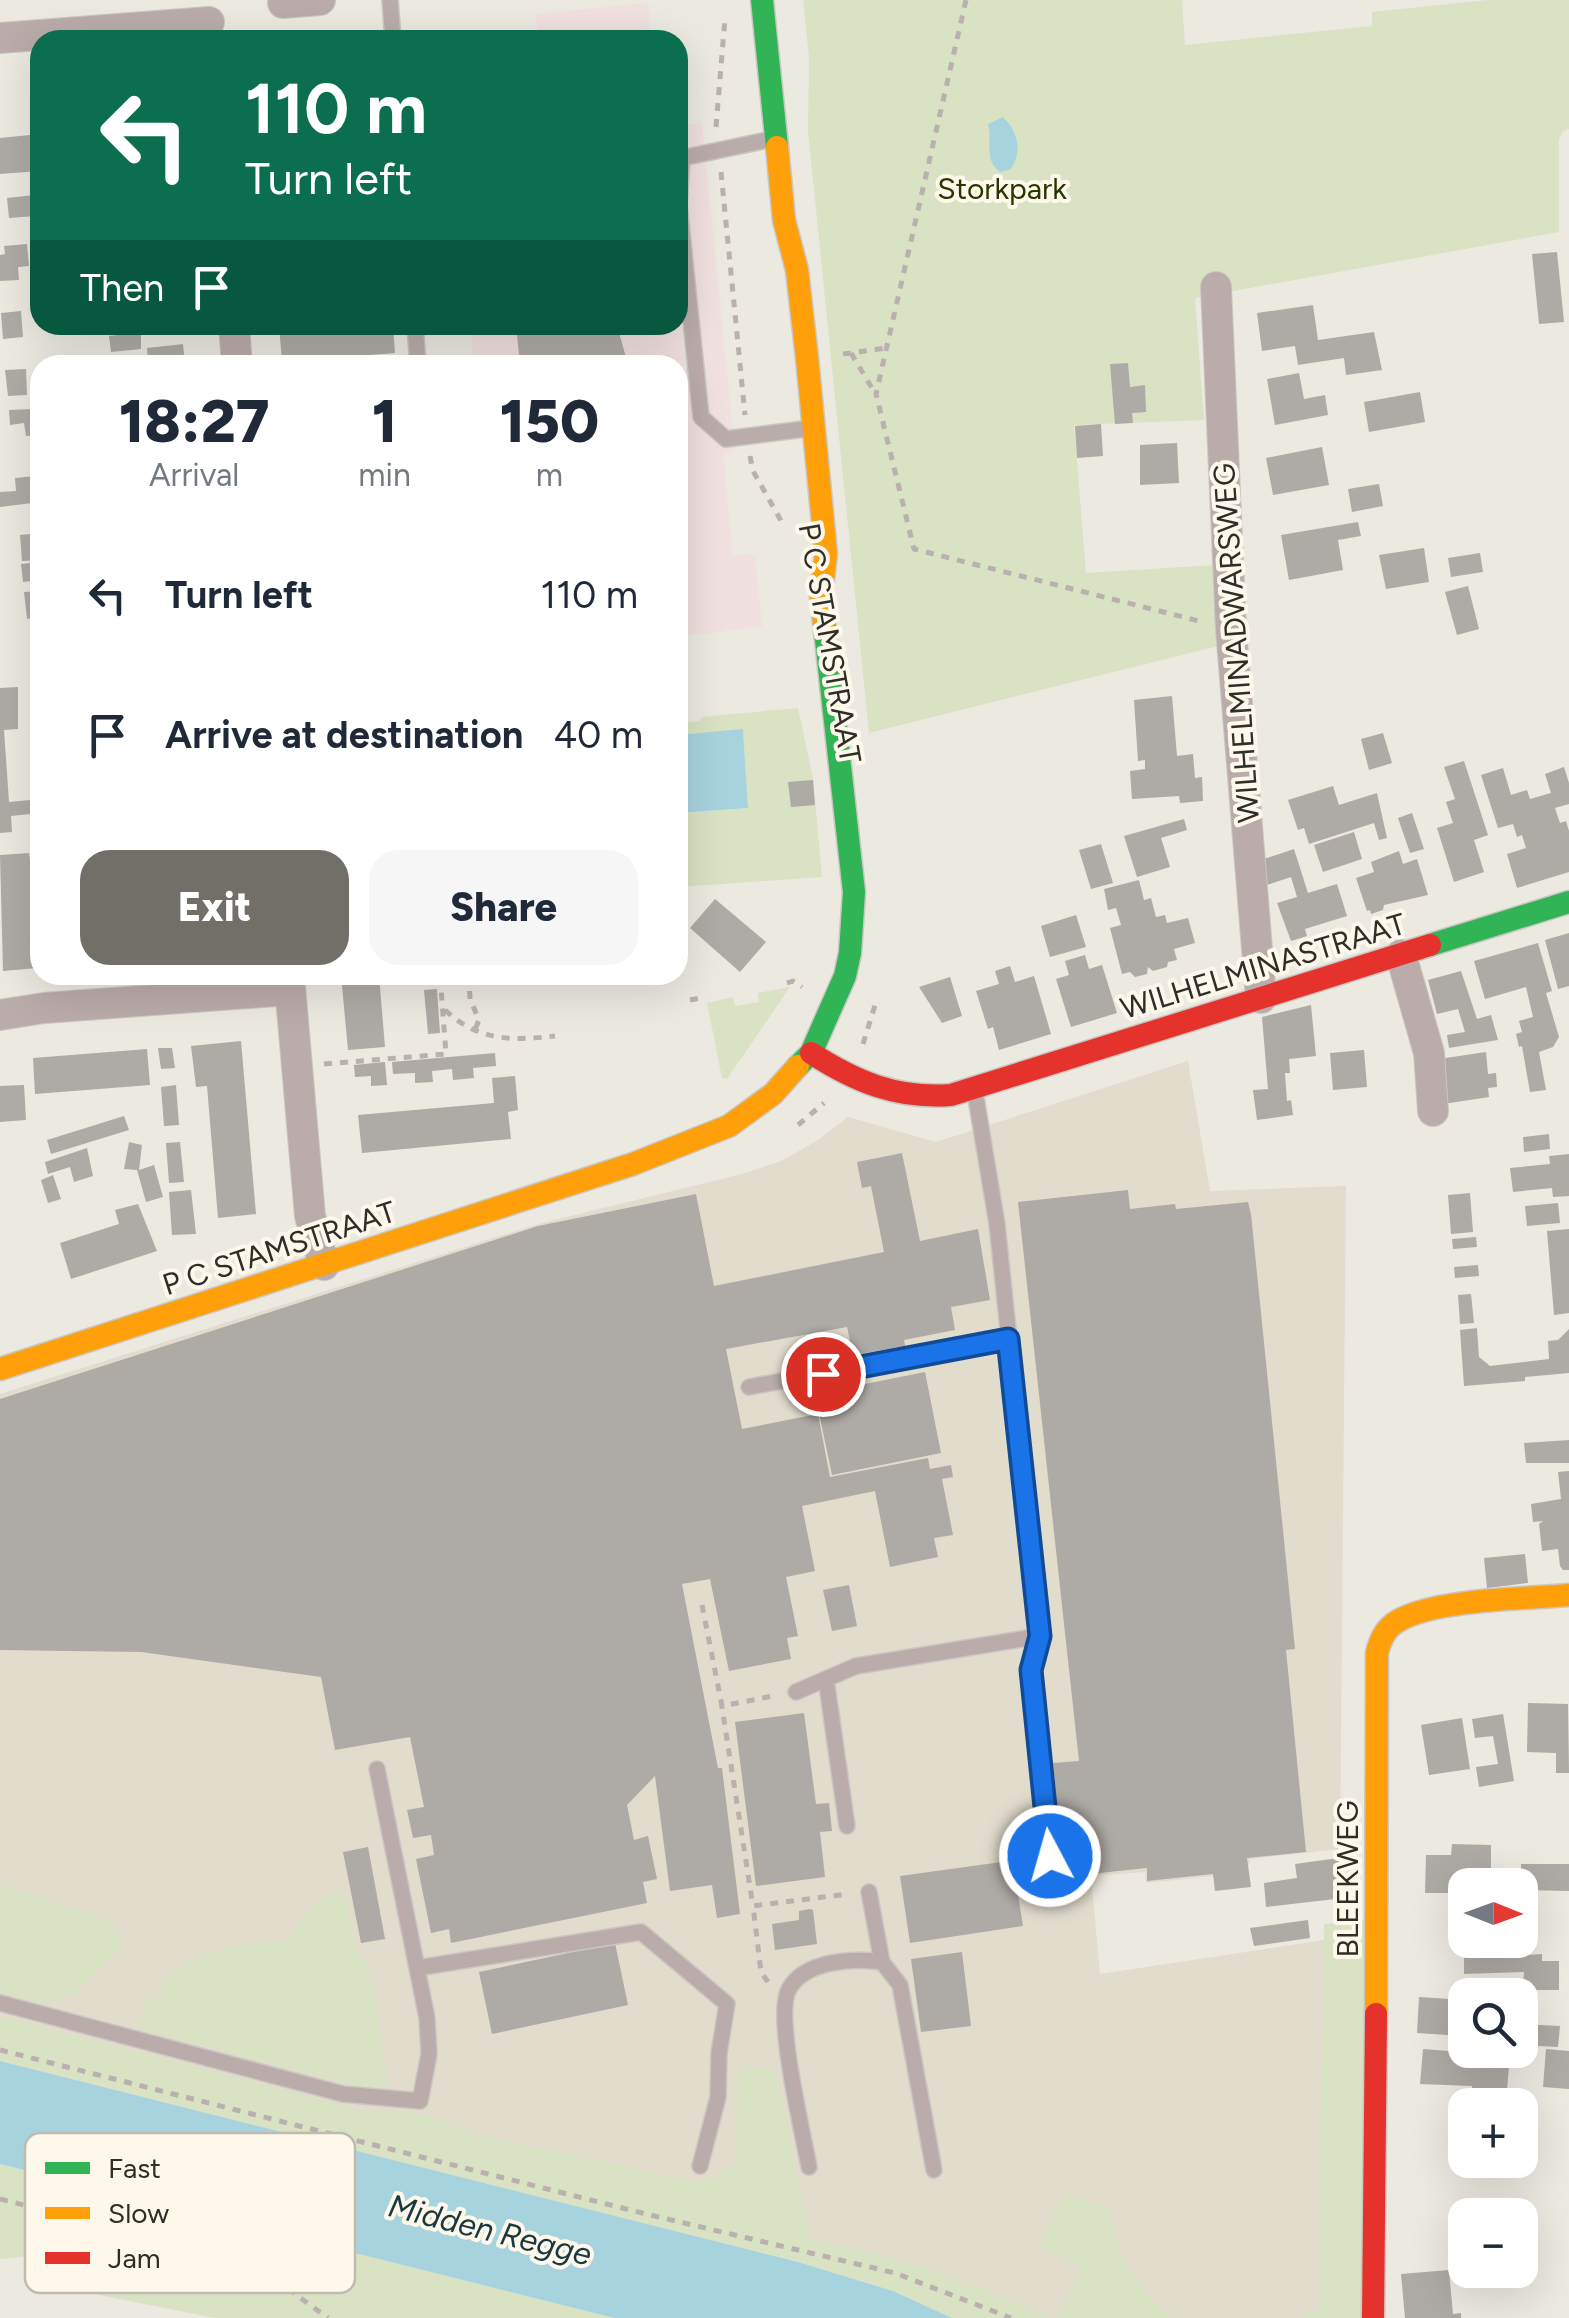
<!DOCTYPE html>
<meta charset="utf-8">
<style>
:root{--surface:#fff;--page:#f6f6f7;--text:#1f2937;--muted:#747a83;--accent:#726f69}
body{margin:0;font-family:Figtree,sans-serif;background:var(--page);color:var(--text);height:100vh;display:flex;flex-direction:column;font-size:38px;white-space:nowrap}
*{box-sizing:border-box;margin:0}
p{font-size:32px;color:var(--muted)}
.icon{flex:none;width:55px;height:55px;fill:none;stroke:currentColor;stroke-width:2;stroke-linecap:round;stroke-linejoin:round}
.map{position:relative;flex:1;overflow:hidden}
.sheet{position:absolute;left:30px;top:355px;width:658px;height:630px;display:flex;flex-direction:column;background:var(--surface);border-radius:30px;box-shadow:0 10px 40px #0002}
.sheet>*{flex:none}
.guide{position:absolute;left:30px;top:30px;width:658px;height:305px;border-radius:30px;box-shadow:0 10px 40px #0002;background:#0b6e4f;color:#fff;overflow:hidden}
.needle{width:65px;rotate:91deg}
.controls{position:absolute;left:1448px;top:1868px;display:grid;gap:20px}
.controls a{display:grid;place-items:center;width:90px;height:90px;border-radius:20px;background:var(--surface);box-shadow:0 10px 40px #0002;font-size:50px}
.pin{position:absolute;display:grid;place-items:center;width:85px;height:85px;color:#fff;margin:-42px;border:5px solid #fff;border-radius:50%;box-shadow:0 2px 10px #0007}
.me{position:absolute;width:110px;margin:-55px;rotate:354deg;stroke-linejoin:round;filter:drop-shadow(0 0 8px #0008)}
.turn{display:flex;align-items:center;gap:35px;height:210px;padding:0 50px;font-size:45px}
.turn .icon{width:130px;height:130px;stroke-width:2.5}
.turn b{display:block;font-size:70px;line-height:85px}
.then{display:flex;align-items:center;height:95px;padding:0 50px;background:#0003;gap:20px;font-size:38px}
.eta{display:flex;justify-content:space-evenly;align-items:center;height:170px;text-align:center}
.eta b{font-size:60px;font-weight:800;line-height:70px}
.button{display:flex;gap:20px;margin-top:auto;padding:20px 50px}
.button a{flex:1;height:115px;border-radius:30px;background:var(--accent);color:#fff;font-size:40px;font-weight:800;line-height:115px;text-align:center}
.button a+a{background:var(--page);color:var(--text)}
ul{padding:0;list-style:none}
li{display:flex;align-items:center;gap:30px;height:140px;padding:0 50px}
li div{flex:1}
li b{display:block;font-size:38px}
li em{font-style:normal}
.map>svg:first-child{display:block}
.built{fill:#e2dccd}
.education{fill:#f0e0df}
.green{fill:#d9e2c3}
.water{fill:#a7d3de}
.building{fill:#aeaaa5}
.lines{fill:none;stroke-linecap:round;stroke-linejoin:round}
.lane-casing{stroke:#c9c7c1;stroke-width:18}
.street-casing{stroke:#c9c7c1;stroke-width:32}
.fast-casing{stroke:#c9c7c1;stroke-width:25}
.slow-casing{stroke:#c9c7c1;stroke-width:25}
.jam-casing{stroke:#c9c7c1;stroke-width:25}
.path{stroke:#bab0ad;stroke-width:5;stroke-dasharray:8 8;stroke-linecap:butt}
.lane{stroke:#baacab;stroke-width:15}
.street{stroke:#baacab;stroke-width:30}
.fast{stroke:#30b455;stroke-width:22}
.slow{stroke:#ff9f0a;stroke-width:22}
.jam{stroke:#e5322d;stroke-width:22}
.route-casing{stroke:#114b97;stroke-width:25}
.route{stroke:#1a73e8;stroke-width:18}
.labels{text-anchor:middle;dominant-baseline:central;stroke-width:8;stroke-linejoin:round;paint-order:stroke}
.park-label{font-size:30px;fill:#283700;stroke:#fdf8ea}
.street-label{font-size:30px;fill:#302e29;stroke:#fdf8ea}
.water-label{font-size:32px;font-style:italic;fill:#193841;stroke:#fdf8ea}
.key{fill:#fdf8ea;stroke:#c0bbb0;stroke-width:2.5}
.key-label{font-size:28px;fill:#302e29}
</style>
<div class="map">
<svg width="1569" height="2318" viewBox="0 0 1569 2318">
<rect width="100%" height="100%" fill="#ece9e1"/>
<path class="built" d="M1188,1061l22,130 136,-5 -6,663 -90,10 -1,6 -34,6v5l-69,7 -1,-11 -54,4 9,98 224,-34 -4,378h-331l-168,-65 -821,-210v-649l538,-170 204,-50 39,-13 34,-19 33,-25 88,25z"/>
<path class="education" d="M648,3l3,37h-119l6,-3 -2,-23z
M702,123l33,329 -12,2 10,101 22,-1 7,73 -84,9v-271h-204l-4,-40h208v-200z"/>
<path class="green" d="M803,0h379l3,45 187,-19v-14l116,-12h81v129l-6,2 -4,8v93l-364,66 9,122 -130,5 12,148 130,-8 6,80 -353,88 -61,-602 1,-74z
M798,708l15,70 9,99 -144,10v-74l70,-5 -5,-78 -65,5v-12l22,-2 1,-4z
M790,987l-63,92 -5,-1 -15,-75 26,-6 2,9 24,-4 -1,-9z
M0,1883l114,40 9,24 -46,46 -39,10 -38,-10z
M344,1889l14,67 7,-1 12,53 11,79 -22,2 -229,-61 10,-27 14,-8 5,-17 32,-19 30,-11 62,-6c10,-27 26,-42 54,-51z
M1365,1920l-3,398h-60l18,-11 4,-383z
M0,2016l364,95c42,-4 80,6 118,25l219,46 34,-16 3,-101 37,5 36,169c82,16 165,42 239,79h-98l-59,-27 -95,-29 -798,-201z
M0,2164l614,154h-399l-116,-23 -71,-39 -28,3z
M1066,2192l43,16c15,56 20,72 65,110h-117l24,-50 -43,-21z"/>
<path class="water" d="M1003,117c16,16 19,34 8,52l-11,3c-17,-13 -7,-30 -12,-48z
M743,729l5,79 -70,5v-78z
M0,2061l798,201 95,29 59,27h-338l-614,-154z"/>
<path class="building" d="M40,134v37l-40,3v-36z
M35,195l1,21 -27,2 -2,-20z
M27,244l2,22 -11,1 1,13 -19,1v-26l5,-1 -1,-8z
M1557,252l7,70 -25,2 -7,-70z
M1313,305l5,35 56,-8 8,38 -36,5 -2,-17 -46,7 -3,-19 -33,5 -5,-38z
M21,311l2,26 -20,2 -2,-26z
M76,325h47v7l-47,3z
M279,325h114l2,28 -113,9z
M516,325h101l11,40h-108z
M141,332v17l-30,3 -2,-16z
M183,344l2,21h-37l-1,-17z
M1128,363l2,24 15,-2 1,27 -14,1 1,10 -18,1 -5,-60z
M26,369l1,26 -19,1 -3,-26z
M1299,373l5,26 21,-4 3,20 -53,10 -8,-46z
M1420,392l5,30 -56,10 -5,-30z
M31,409l1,14h8v12l-14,1 -2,-13 -14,2 -1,-15z
M1101,424l2,32 -26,2 -2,-32z
M1177,443l2,40 -39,2v-40z
M1322,447l7,38 -56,10 -7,-37z
M36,476l4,26 -40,5v-15l16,-1 -1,-13z
M1379,484l4,22 -31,6 -4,-23z
M1358,522l3,14 -23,4 5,30 -54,10 -8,-45z
M40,533v27l-18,1 -2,-26z
M1424,548l5,34 -43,7 -7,-34z
M1480,553l3,19 -32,5 -3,-19z
M40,562v18l-17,2 -2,-18z
M1468,586l11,43 -22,6 -12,-43z
M40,591v26l-13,2 -3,-27z
M18,687v42l-14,1 5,72 31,-3v14l-29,3 1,16 -12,1v-145z
M1172,696l5,60 16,-2 2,24 7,-1 1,24 -23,2 -1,-7 -47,3 -2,-28 15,-2v-9l-7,1 -4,-61z
M1383,733l9,30 -23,7 -8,-31z
M1464,761l24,74 -14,5 10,32 -30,10 -17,-54 16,-5 -7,-21 9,-3 -11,-32z
M1564,767l5,16v21l-14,4 5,15 6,-2 3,10v41l-52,16 -10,-34 19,-6 -4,-13 -5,2 -4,-13 -15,4 -17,-53 22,-7 8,27 16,-5 3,9 21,-6 -6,-19z
M813,780l2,25 -24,2 -3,-25z
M1333,786l6,19 38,-12 10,45 -8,2 -5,-17 -65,21 -5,-16 -6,2 -10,-30z
M1412,813l12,36 -14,4 -12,-35z
M1184,819l3,11 -26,8 9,29 -33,10 -13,-41z
M1354,832l8,27 -39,13 -9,-27z
M1101,844l12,39 -22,6 -12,-39z
M1294,849l14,44 29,-9 10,32 -42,13 2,7 -16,5 -14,-38 20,-6 -6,-20 -24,8 -3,-26z
M1399,851l4,13 14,-5 11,36 -44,10 -1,5 -12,4 -1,-4 -3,1 -11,-33 18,-6 -3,-10z
M29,853l2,15 9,-1v15l-9,1 7,85 -35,3 -3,-116z
M1139,880l5,20 7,-2 5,19 9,-2 2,8 21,-5 7,25 -21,6 3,11 -9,2 -1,5 -14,4 -5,-4 -1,7 -12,3 -5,-5 -8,2 -12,-46 11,-3 -5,-17 -8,2 -4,-21z
M715,899l51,43 -26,30 -50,-44z
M1076,915l10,32 -36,10 -9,-31z
M1569,933v53l-11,3 -13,-49z
M1538,943l14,48 -6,2 13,44 -6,10 -14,5 7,38 -16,2 -8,-46 -3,1 -3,-13 6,-2 -3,-11 14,-4 -7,-30 -41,12 -11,-38z
M1085,955l4,14 13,-4 15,48 -46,14 -15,-48 13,-4 -4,-14z
M1010,966l5,16 19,-6 17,58 -52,16 -6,-23 -5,2 -12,-38 23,-7 -4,-13z
M1461,971l16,48 14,-4 7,25 -49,8 -2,-13 18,-3 -7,-23 -21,5 -9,-34z
M341,975h38l6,72 -37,3z
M950,977l12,39 -20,7 -23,-36z
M437,989l3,44 -12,1 -4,-44z
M1311,1005l5,51 -27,3 1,14h-5l2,28 4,-1 2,15 -36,5 -4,-30 15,-1 -6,-72z
M241,1041l15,173 -38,4 -11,-132 -11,1 -5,-41z
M158,1048h14l3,20 -14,1z
M147,1049l3,36 -115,9 -2,-36z
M1364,1050l3,37 -34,3 -3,-37z
M1486,1052l2,22 8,-1 1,14 -9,1 1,9 -46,7 -4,-45z
M495,1053l1,13 -23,2 1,10 -21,2 -1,-11 -20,2 1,11 -18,1v-10l-22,1 -1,-12z
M385,1062l2,23 -16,1v-10l-16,1 -1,-12z
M515,1076l3,34 -10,2 3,27 -149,14 -4,-38 136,-12 -2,-25z
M24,1085l2,35 -26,2v-36z
M176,1085l3,40 -15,1 -3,-39z
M124,1116l5,14 -78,24 -4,-14z
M1549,1134l1,15 -26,3 -1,-15z
M129,1142l13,3 -3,25 15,-5 9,32 -17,5 -9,-32 -13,-1z
M180,1142l4,40 -15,1 -3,-40z
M87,1148l6,28 -19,6 -4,-15 -22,7 -3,-12z
M902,1153l18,88 58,-12 12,71 -39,7 4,23 -51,10 1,6 -52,9 -6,-28 -121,22 16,80 76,-15 12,63 98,-19 2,11 21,-4 2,12 -11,2 11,56 -19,3 4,19 -48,10 -15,-76 -73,15 13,65 -29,6 12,59 -11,2 4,21 -62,12 -19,-92 -28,5 36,184h4l18,146 -23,4 -5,-33 -42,6 -15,-115 -28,29 7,35 14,-4 9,43 -14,3 4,21 -196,40 -2,-14 -18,4 -15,-74 18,-4 -3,-20 -18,3 -6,-28 17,-3 -14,-70 -75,13 -14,-73 -180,-25 -141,-2v-251l538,-173 158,-32 18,92 170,-34 -13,-66 -9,2 -5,-26z
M1569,1154v42l-16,1 -1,-9 -39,4 -3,-24 40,-4 -1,-8z
M53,1175l8,24 -13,4 -7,-23z
M191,1190l5,44 -24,1 -3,-43z
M1128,1190l2,19 45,-5 1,5 72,-7 3,12 44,435 -9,1 20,202 -59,6 4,29 -36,4 -2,-17 -66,7v-13l-57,6 -1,-3 -25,2 -11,-110 26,-2 -61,-559z
M1470,1193l3,39 -22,2 -3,-39z
M1558,1203l2,20 -33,3 -2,-20z
M138,1204l19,47 -86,28 -11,-36 59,-19 -4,-14z
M1569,1229v84l-15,2 -7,-84z
M1476,1237l1,10 -24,2 -1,-10z
M1478,1265l1,11 -24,2 -1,-11z
M1471,1294l3,29 -14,1 -2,-29z
M1477,1328l2,29 11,9 59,-7 -1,-18 10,-1 11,-11v44l-44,4v4l-61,5 -4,-56z
M925,1372l16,81 -109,22 -17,-81z
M1569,1440v23h-43l-2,-20z
M1569,1471v99h-6l-3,-4 -2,-17 -16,2 -3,-27 4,-3 -10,1 -2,-18 30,-5 -3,-27z
M1525,1554l3,29 -41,5 -3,-30z
M849,1585l8,41 -25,5 -9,-41z
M1528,1703l40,1 1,69h-13v-20l-29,-1z
M804,1713l12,91 13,-1 3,28 -12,1 5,45 -69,9 -21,-164z
M1503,1714l11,67 -35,6 -3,-20 22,-3 -5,-28 -18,2 -3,-19z
M1462,1718l8,51 -41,6 -8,-50z
M1452,1844l39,1v40h-26v25h-5l1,-17h-36l1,-38h25z
M368,1847l17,92 -24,4 -18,-91z
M1030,1858l4,27 -17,3 6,38 -113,17 -10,-67z
M1339,1858l5,40 -78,9 -2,-24 33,-5 -2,-14z
M1521,1864h48v27l-48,-1z
M810,1909l3,1 4,34 -42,6 -3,-26 27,-4v-9z
M1308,1920l2,18 -56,8 -4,-18z
M1464,1940h50v16l28,-2v7h17v29h-36l1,-18 -60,2v-17l-4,-3v-10z
M615,1943l13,62 -136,29 -13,-62z
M962,1952l9,74 -50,6 -10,-73z
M1419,1997l46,3 -2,36 -46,-3z
M1520,2024l40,2 -2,21 -38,-2z
M1423,2049l39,3 -1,10 48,4 -2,25 -35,-3v-2l-52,-2z
M1546,2049l23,2v38l-26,-2z
M1449,2270l4,44 8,-1v5h-56l-4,-44z"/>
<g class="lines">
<g class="lane-casing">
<path id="lane" d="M390,0l3,40
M772,139l-90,19 -3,47 22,212 25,22 86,-11
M415,325l3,40
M975,1092l22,132 43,412 -9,34 19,186
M749,1387l259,-48
M826,1679l21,147
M796,1692l60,-26 184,-30
M869,1892l13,70
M417,1968l224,-36 86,72 -8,49 -1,44 -18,69
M0,2003l343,91 77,7 9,-47 -2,-36 -50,-249
M809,2167c-6,-34 -35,-153 -20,-178 16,-29 65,-31 93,-27l18,23 34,185"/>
</g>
<g class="street-casing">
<path id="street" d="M283,3l37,-3
M0,38l209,-16
M1216,287l15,342 30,369
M234,325l3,40
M1401,955l28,98 4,58
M289,975l21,241 14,49
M0,1015l44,-7 246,-18"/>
</g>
<g class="fast-casing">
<path id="fast" d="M762,0l15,147
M1430,945l139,-43
M798,1066l13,-13 34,-77 5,-23 4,-61 -30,-270"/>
</g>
<g class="slow-casing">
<path id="slow" d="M777,147l7,73 13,50 10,88 19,196 -5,42 3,26
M0,1369l633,-205 96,-38 44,-32 25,-28
M1376,2014l1,-361c3,-13 8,-25 21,-32 37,-22 127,-22 171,-26"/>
</g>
<g class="jam-casing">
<path id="jam" d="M811,1053c45,29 86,46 140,42l479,-150
M1373,2318l3,-304"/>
</g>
<path class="path" d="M966,0l-90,394 38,155 289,73
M716,127l9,-109
M721,172l24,243
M851,353l24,40
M843,354l43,-6
M750,456l3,15 31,55
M469,975l1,24 9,21 -5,12
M787,983l6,-2 9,6
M690,1000l15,-3
M445,1010c33,31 66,31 110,26
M863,1044l13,-42
M324,1064l122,-10 -6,-79
M798,1125l26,-22
M702,1605l20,101 51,-10
M721,1701l32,205
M768,1982l-7,-10 -8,-66 95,-12
M0,2050l642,163 253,60 116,45
M0,2199l232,58 29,12 67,49"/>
<use href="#lane" class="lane"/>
<use href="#street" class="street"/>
<use href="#fast" class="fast"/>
<use href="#slow" class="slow"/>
<use href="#jam" class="jam"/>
</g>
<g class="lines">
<g class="route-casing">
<path id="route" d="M823,1374l185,-35 32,297 -9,34 19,186"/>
</g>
<use href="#route" class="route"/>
</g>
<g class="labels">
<g class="park-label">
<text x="1002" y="188">Storkpark</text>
</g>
<g class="street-label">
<text transform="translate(830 643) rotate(80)">P C STAMSTRAAT</text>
<text transform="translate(1236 643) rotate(-94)">WILHELMINADWARSWEG</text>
<text transform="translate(1263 966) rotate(-17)">WILHELMINASTRAAT</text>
<text transform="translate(279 1248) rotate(-18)">P C STAMSTRAAT</text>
<text transform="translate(1347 1879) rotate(-90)">BLEEKWEG</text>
</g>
<g class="water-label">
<text transform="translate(490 2230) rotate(14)">Midden Regge</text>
</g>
</g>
<rect x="25" y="2133" width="330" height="160" rx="15" class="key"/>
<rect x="45" y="2162" width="45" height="12" fill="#30b455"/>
<rect x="45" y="2207" width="45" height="12" fill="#ff9f0a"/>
<rect x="45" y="2252" width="45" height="12" fill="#e5322d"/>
<g class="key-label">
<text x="108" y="2178">Fast</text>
<text x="108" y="2223">Slow</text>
<text x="108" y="2268">Jam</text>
</g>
</svg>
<div class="controls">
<a><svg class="needle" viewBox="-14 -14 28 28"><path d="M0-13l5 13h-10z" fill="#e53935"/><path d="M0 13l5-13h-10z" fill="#747a83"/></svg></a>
<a><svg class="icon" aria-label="search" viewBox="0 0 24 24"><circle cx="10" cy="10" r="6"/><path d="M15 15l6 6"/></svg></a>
<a>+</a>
<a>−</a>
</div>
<div class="pin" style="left:823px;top:1374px;background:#d93025"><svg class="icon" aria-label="arrive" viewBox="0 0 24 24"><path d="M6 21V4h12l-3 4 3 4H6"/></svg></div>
<svg class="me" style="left:1050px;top:1856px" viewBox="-20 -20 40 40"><circle r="17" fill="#1a73e8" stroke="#fff" stroke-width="3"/><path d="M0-11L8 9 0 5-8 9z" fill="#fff"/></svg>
<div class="guide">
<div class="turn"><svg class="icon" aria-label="left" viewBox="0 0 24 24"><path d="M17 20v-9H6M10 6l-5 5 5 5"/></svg><div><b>110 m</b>Turn left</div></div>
<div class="then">Then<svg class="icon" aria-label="arrive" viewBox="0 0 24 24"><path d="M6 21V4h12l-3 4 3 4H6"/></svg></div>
</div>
<section class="sheet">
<div class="eta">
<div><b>18:27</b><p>Arrival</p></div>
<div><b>1</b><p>min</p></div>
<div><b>150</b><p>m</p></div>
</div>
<ul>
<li><svg class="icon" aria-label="left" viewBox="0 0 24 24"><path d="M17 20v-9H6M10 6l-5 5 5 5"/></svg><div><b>Turn left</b></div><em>110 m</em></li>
<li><svg class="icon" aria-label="arrive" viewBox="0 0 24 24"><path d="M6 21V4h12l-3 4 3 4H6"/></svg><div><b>Arrive at destination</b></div><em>40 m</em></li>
</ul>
<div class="button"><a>Exit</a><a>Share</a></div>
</section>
</div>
